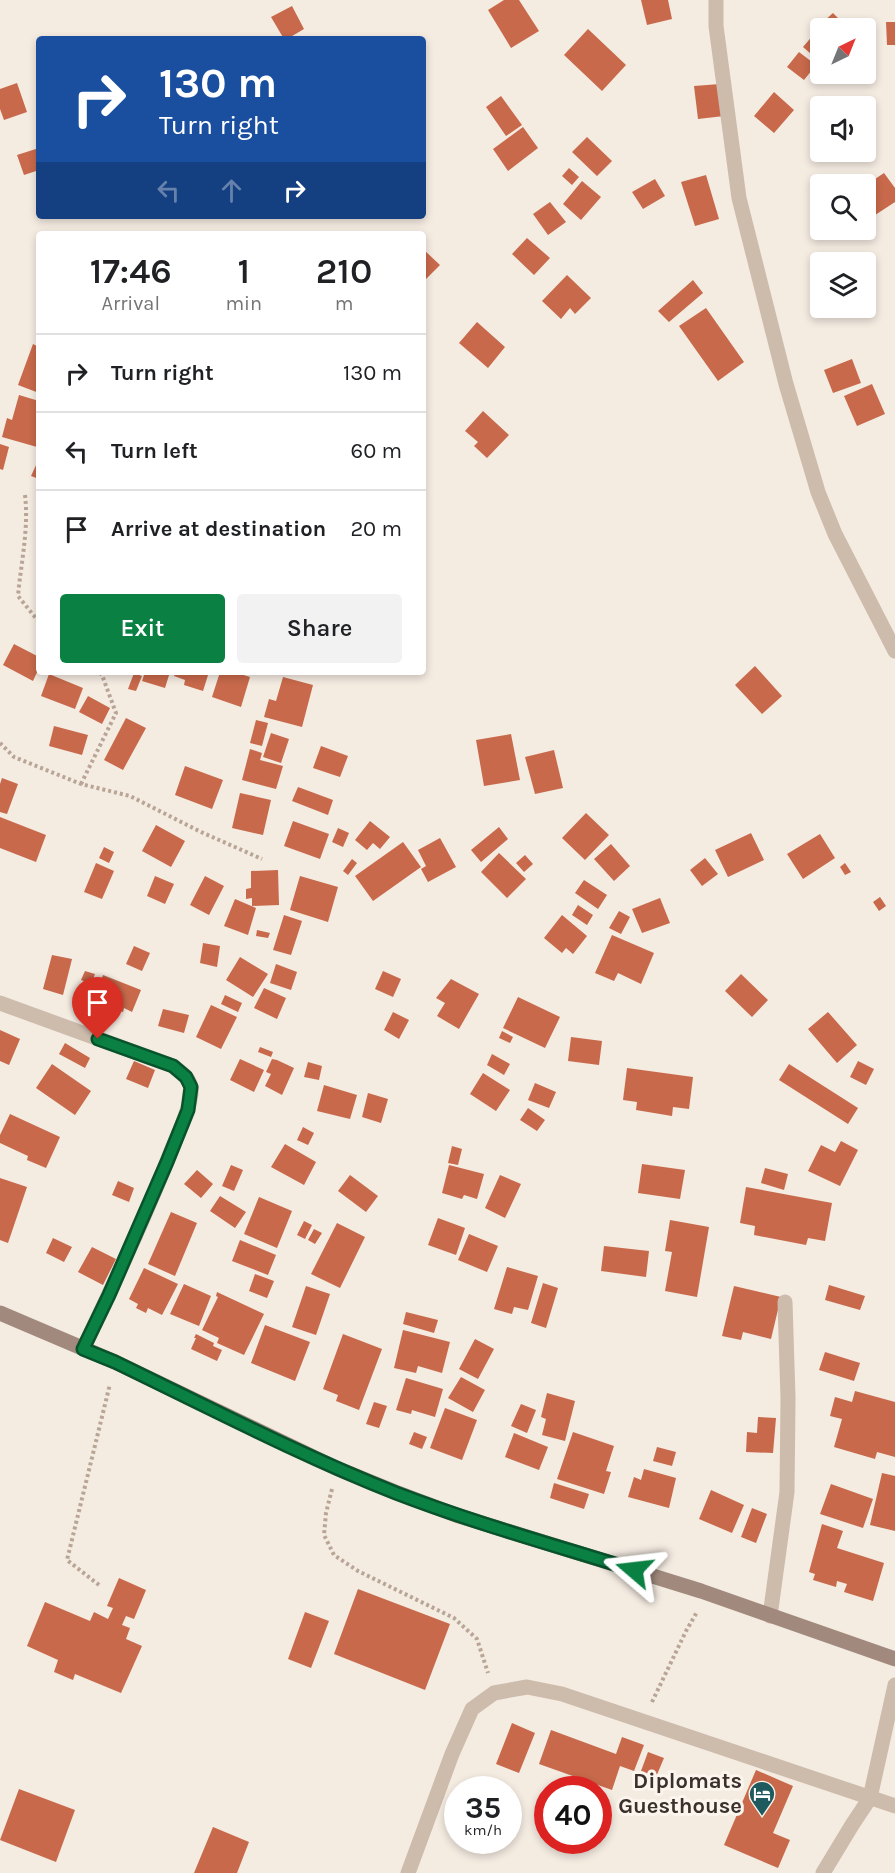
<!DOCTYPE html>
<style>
:root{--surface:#fff;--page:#f2f2f2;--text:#202124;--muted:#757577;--line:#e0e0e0;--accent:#0b8043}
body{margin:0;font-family:Karla,sans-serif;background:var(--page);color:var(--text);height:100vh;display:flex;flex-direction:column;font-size:22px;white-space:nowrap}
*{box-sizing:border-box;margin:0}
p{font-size:20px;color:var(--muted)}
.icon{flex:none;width:33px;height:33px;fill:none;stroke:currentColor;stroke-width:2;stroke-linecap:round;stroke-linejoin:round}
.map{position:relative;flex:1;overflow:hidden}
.drawer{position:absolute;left:36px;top:231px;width:390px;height:444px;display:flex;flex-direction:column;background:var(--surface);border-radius:6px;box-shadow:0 3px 9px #0003}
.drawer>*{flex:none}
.hud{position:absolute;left:36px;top:36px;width:390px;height:183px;border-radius:6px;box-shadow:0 3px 9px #0003;background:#1a4fa0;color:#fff;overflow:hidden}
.needle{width:39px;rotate:43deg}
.fabs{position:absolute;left:810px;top:18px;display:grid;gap:12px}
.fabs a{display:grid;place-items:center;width:66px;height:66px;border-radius:6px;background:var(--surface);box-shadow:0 3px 9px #0003;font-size:30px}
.speed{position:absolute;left:444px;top:1776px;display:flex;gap:12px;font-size:30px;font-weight:700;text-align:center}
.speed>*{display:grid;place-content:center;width:78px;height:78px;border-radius:50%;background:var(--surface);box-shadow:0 3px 9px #0003;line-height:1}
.speed small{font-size:15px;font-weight:400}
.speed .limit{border:9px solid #d22;background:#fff;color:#111}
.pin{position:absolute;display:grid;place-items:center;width:51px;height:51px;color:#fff;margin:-62px -26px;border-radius:50% 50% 50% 0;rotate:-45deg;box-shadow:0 0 6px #0007}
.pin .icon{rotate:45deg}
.me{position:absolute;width:66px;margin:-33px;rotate:287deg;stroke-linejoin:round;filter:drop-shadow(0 0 4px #0008)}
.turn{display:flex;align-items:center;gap:21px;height:126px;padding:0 24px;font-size:27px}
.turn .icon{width:78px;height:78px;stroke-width:2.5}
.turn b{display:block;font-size:42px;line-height:51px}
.lanes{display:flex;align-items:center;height:57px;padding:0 24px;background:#0003;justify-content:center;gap:30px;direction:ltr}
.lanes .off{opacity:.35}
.eta{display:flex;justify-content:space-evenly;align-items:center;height:102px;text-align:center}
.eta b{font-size:36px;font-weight:600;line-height:42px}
.action{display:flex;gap:12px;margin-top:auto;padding:12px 24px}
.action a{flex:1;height:69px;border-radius:6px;background:var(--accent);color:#fff;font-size:24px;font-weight:600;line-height:69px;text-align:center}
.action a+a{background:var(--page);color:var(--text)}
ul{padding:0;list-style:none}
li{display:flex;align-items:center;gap:18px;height:78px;padding:0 24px;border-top:2px solid var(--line)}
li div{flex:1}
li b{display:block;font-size:22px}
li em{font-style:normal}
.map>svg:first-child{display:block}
.building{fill:#c8694b}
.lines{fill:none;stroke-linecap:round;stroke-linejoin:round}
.path{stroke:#b9a596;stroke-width:4;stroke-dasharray:3 3;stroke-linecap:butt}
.street{stroke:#cdbbac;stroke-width:15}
.secondary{stroke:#a18a7d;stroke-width:15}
.route-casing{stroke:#07532c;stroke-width:15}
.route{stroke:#0b8043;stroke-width:10}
.labels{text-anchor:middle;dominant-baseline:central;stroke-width:6;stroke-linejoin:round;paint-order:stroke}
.poi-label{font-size:22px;font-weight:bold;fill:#3b302b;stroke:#fbf5ee;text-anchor:end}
</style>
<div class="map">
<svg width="895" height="1873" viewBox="0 0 895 1873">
<rect width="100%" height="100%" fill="#f4ebe1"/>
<path class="building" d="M504,0h15l20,31 -28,17 -23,-38z
M641,0h27l4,19 -25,6z
M292,6l12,23 -17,10h-3l-13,-22z
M833,13l15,15h-17l-7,-7z
M886,22h9v23h-8z
M820,27v30l-2,3 -15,-13z
M588,29l38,36 -24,26 -38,-36z
M799,52l17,13 -12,15 -17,-13z
M17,83l10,29 -23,8 -4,-11v-20z
M720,84l4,32 -26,3 -4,-33z
M774,92l20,18 -20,23 -20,-17z
M501,96l21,29 -16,11 -20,-29z
M523,127l15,21 -30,23 -15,-22z
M587,137l25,24 -15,15 -25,-24z
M39,148v22l-15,5 -7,-20z
M569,168l10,9 -7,8 -10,-9z
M884,173l11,15v14l-26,17 -3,-6v-28z
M706,175l13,44 -24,7 -14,-44z
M655,179l10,17 -22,13 -11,-17z
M582,181l19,16 -20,23 -18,-16z
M550,202l16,20 -18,13 -15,-21z
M527,238l23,20 -16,17 -22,-21z
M423,249l17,16 -14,14 -3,-2z
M567,275l24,23 -16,16 -5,-6 -9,11 -19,-18z
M693,280l10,13 -34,29 -11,-11z
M706,308l38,54 -26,19 -39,-55z
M477,322l28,25 -17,21 -29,-25z
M33,344l6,3v46l-21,-8z
M852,359l9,24 -28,10 -9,-23z
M872,384l13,30 -28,12 -13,-30z
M19,395l20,6v39l-2,7 -35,-10 5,-19 5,2z
M483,411l26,24 -22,23 -13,-12 4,-4 -13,-11z
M0,444l9,3 -6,23 -3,-1z
M37,463l2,1v15l-8,-3z
M14,644l25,13v11l-6,13 -30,-16z
M755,666l27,30 -20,18 -27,-29z
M145,672h25l-5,16 -23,-7z
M175,672h34l-6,19 -19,-6 1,-5 -11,-4z
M220,672h14l16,5 -9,30 -29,-10z
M134,673l8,3 -6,15 -8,-2z
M49,674l34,14 -8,21 -34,-13z
M283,677l30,8 -11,42 -38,-10 5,-18 7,2z
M88,696l22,12 -8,16 -23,-12z
M126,718l20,10 -23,42 -19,-10z
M256,720l12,3 -6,23 -12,-3z
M54,726l34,9 -6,20 -33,-9z
M271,733l18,6 -8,24 -18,-6z
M511,734l9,46 -36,6 -8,-46z
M321,746l27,10 -8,21 -27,-9z
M250,749l12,4 -2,7 23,6 -7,23 -34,-9z
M554,750l9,38 -28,6 -10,-37z
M185,766l38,14 -11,29 -37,-14z
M2,778l16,6 -11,30 -7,-2v-28z
M298,787l35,13 -5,15 -36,-14z
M240,793l31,7 -8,35 -31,-7z
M586,813l23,22 -24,25 -23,-22z
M0,817l46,18 -10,27 -36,-14z
M293,821l36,13 -9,25 -36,-13z
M370,821l20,16 -10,12 -7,-6 -6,7 -12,-10z
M156,825l29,16 -14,26 -29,-16z
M499,827l9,12 -27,23 -10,-12z
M338,828l11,5 -6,14 -11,-5z
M751,833l13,27 -36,17 -13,-27z
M820,834l15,24 -32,21 -16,-25z
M440,838l16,29 -28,15 -7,-13 5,-3 -8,-16z
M403,842l18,25 -48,34 -18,-25z
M611,844l19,22 -16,15 -20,-22z
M104,847l10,5 -5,11 -10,-5z
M499,853l27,26 -19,19 -26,-26z
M525,855l8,9 -9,8 -8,-9z
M705,858l13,16 -16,12 -12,-16z
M352,859l5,4 -9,12 -5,-4z
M96,863l18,8 -12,28 -18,-7z
M845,863l6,9 -6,3 -5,-8z
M278,870l1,35 -27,1v-8l-6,1v-10l5,-1v-17z
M155,876l19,8 -9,20 -18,-8z
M205,876l19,10 -15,29 -19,-10z
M300,876l38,11 -10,35 -38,-12z
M584,880l23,15 -9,14 -23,-16z
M880,897l6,9 -7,5 -6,-9z
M660,898l10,25 -28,10 -10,-24z
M235,899l21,9 -8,27 -24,-9z
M578,905l15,10 -6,10 -15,-10z
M619,911l11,6 -9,17 -12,-6z
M284,915l18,6 -11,34 -18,-5z
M562,915l25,21 -14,18 -7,-6 -4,5 -18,-15z
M257,930l13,3 -2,5 -12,-2z
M612,935l42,18 -13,31 -23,-11 -4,8 -19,-8z
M203,943l17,3 -3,21 -17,-4z
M134,946l16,7 -8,18 -16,-7z
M52,955l20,4 -9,36 -20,-6z
M240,957l28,17 -15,23 -27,-17z
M276,964l21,8 -6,18 -21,-7z
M85,971l10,3 -4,10 -10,-4z
M383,971l18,8 -8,18 -18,-8z
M741,974l27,26 -16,17 -27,-26z
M103,975l38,15 -9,22 -8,-4 -1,4 -10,-3 2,-4 -20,-8z
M451,979l28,15 -20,35 -22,-13 8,-13 -9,-5z
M264,988l22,10 -9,21 -23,-11z
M225,995l17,8 -4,9 -17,-8z
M518,997l42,20 -15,31 -42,-20z
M211,1005l26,12 -16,32 -25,-12z
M163,1009l26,6 -5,18 -26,-7z
M393,1012l16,8 -10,19 -15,-9z
M828,1012l29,33 -20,18 -29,-34z
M0,1030l20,9 -11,26 -9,-4z
M502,1031l11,6 -3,6 -11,-5z
M571,1037l31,4 -3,24 -31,-4z
M65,1043l25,15 -5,10 -26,-14z
M260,1047l13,5 -2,5 -13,-5z
M492,1054l18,10 -6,11 -17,-10z
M240,1059l24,11 -10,22 -24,-12z
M272,1059l5,1 17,8 -12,27 -17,-9 6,-12 -5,-2z
M134,1061l21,9 -7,18 -22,-9z
M858,1061l16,8 -8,16 -16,-8z
M308,1062l14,4 -3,14 -15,-3z
M52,1064l39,27 -16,24 -39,-27z
M789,1064l69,44 -10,16 -69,-44z
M627,1068l66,9 -4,32 -16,-2 -1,9 -36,-6 1,-8 -14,-2z
M483,1073l27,17 -14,21 -26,-17z
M535,1083l21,9 -7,16 -21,-8z
M324,1085l33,10 -7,24 -33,-8z
M368,1093l20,6 -7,24 -19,-6z
M528,1108l17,12 -8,11 -17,-11z
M10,1114l50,23 -14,31 -19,-8 1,-4 -28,-13v-8z
M303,1127l11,6 -6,12 -11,-5z
M841,1141l17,9 -18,36 -32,-15 13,-26 14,7z
M285,1144l31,18 -12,23 -33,-18z
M452,1146l10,3 -4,16 -10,-2z
M642,1164l43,6 -5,29 -42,-6z
M231,1165l12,5 -9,21 -12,-5z
M449,1165l35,9 -7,25 -13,-4 -2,4 -20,-6z
M765,1168l23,6 -4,16 -23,-7z
M197,1170l16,14 -12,14 -17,-14z
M350,1175l28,21 -12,16 -28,-21z
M500,1175l21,9 -16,34 -20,-10z
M0,1178l27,9 -19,56 -8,-3z
M118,1181l16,7 -5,14 -17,-7z
M746,1187l86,16 -7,38 -17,-3 -2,7 -52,-10 1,-9 -15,-3z
M220,1196l26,16 -11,16 -25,-17z
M259,1197l33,14 -15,37 -33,-14z
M171,1212l26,11 -22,53 -27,-12z
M438,1218l27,10 -9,27 -28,-10z
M670,1220l39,7 -12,70 -32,-6 7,-39 -7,-1z
M304,1221l8,4 -7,14 -8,-4z
M337,1223l28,14 -25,51 -29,-14z
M314,1229l8,4 -7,11 -7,-4z
M469,1234l29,12 -11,26 -29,-12z
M53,1238l19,9 -8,15 -18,-9z
M240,1240l36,15 -8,20 -36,-14z
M604,1246l45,5 -3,26 -45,-6z
M92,1247l24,12 -13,26 -25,-13z
M507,1267l31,9 -10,34 -14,-3 -2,7 -18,-5z
M144,1268l34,16 -16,31 -14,-7 -2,5 -10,-5 2,-4 -9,-5z
M255,1274l19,7 -7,17 -18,-7z
M543,1283l15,5 -12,40 -15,-5z
M184,1284l27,12 -12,30 -29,-12z
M829,1285l36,11 -5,14 -35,-10z
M306,1286l24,8 -14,41 -24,-8z
M734,1286l47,11 -10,42 -28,-7 -2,8 -19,-4z
M217,1292l47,22 -20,41 -27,-12 2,-5 -17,-8 16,-33 -2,-1z
M406,1312l32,8 -4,13 -31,-9z
M265,1325l45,17 -15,39 -44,-18z
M403,1330l47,12 -8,31 -24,-7 -2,7 -22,-5z
M196,1334l18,9 -1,3 9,4 -5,11 -26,-12 5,-11h-2z
M343,1334l39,15 -23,61 -23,-9 2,-6 -15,-6z
M475,1339l19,10 -16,30 -19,-10z
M825,1352l35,11 -6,18 -35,-11z
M461,1377l24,13 -12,22 -25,-14z
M406,1378l37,11 -8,28 -23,-7 -1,4 -15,-4z
M855,1391l40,11v55l-18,-5 -2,7 -41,-12 8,-28 -12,-3 5,-19 17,5z
M547,1393l28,8 -10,40 -23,-6 4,-16 -5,-2z
M374,1402l13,4 -8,22 -13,-4z
M521,1404l15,6 -9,23 -16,-7z
M445,1408l32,12 -15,40 -32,-12z
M758,1417l18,1 -3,35 -27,-1 1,-20 10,1z
M414,1432l13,5 -5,12 -13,-5z
M573,1432l41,14 -8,25 5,1 -7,22 -47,-15z
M514,1433l34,14 -9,23 -34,-13z
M657,1447l19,5 -4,14 -19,-5z
M644,1469l32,9 -7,30 -41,-11 6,-20 7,3z
M882,1473l13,3v55l-25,-6z
M554,1483l35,11 -5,15 -34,-11z
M831,1484l42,15 -10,29 -43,-14z
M711,1490l33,15 -12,28 -33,-14z
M752,1508l15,6 -11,29 -15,-6z
M822,1524l21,7 -6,17 47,15 -11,38 -29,-9 3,-8 -10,-3 -1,6 -23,-7 2,-6 -6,-2z
M119,1578l27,12 -12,29 -8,-3 -4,9 8,3 -4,11 16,7 -21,47 -46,-19 -2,6 -19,-8 4,-12 -31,-14 18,-44 45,19 4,-9 14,7 5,-11 -6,-2z
M358,1589l92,35 -25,66 -91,-36z
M305,1612l24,9 -18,47 -23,-9z
M512,1723l23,10 -16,40 -23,-9z
M551,1730l65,24 6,-17 22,8 -10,26 -14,-5 -8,24 -73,-26z
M648,1752l16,6 -8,19 -15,-6z
M756,1770l37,16 -20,47 17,7 -12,28 -54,-23z
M19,1789l56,21 -19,52 -56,-22z
M213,1827l36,15 -12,31h-43z"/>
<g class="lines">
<path class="path" d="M25,495c4,34 -4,67 -7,101l21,26
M0,743l14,14 67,27 49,12 71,36 61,27
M81,784l35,-71 -14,-38 -3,-3
M332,1489l-6,24 -2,22 10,20 24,16 96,47 23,21 11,34
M99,1585l-32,-25 43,-176
M652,1702l34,-71 11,-19"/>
<path class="street" d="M716,0v26l23,172 47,186 32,108 17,42 60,117
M0,1003l173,63c7,6 16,11 18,21 2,14 -11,43 -17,57 -27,69 -59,138 -91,205
M770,1616l17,-124 1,-94 -3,-96
M408,1873l44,-119 20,-45 22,-16 33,-6 35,7 333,112
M823,1873l29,-48 18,-27 25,-113"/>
<path class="secondary" d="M0,1313l115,49 221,106 59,24 61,23 245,76 194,68"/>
</g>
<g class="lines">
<g class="route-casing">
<path id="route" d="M98,1039l75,27 13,11 5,10 -3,23 -21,52 -58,133 -26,54 32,13c93,45 185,93 281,131 78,30 158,52 238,77"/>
</g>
<use href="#route" class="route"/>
</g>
<defs>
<g id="hotel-pin" transform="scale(1.35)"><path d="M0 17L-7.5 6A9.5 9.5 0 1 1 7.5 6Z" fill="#1f5a5e" stroke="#fbf5ee"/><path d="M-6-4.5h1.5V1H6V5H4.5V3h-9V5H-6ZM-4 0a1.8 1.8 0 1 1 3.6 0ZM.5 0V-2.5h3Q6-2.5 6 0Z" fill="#fff"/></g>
</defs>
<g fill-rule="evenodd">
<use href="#hotel-pin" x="762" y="1794"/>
</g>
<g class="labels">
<g class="poi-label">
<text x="742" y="1781">Diplomats<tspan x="742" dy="25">Guesthouse</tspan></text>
</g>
</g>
</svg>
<div class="fabs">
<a><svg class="needle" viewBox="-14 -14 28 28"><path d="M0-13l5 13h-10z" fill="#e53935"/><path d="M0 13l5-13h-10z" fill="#757577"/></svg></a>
<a><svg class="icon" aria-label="sound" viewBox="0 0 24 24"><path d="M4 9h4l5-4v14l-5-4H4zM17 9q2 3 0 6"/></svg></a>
<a><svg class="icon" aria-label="search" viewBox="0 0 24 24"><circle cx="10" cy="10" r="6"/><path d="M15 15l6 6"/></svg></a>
<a><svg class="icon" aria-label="layers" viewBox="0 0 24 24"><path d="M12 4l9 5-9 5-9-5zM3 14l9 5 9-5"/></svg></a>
</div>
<div class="speed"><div>35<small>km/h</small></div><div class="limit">40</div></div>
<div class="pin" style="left:98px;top:1039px;background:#d93025"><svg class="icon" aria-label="arrive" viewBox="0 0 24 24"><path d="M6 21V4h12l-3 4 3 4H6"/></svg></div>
<svg class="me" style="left:634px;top:1570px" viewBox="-20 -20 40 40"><path d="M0-17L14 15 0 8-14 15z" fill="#0b8043" stroke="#fff" stroke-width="4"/></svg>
<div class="hud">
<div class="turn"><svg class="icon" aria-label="right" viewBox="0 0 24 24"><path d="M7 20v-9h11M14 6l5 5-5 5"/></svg><div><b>130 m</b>Turn right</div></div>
<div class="lanes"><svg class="icon off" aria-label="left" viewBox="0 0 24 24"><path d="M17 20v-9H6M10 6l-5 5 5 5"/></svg><svg class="icon off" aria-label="ahead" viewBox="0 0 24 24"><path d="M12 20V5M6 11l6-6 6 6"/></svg><svg class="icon" aria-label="right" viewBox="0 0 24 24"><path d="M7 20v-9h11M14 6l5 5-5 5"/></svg></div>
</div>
<section class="drawer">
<div class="eta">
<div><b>17:46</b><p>Arrival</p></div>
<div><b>1</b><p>min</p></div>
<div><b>210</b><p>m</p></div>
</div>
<ul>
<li><svg class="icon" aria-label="right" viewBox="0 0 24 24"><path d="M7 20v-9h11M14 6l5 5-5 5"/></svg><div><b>Turn right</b></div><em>130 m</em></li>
<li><svg class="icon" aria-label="left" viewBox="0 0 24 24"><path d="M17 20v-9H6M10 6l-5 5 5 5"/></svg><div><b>Turn left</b></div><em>60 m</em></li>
<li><svg class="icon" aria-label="arrive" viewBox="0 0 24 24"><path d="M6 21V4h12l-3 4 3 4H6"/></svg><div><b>Arrive at destination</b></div><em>20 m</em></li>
</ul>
<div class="action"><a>Exit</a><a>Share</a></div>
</section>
</div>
